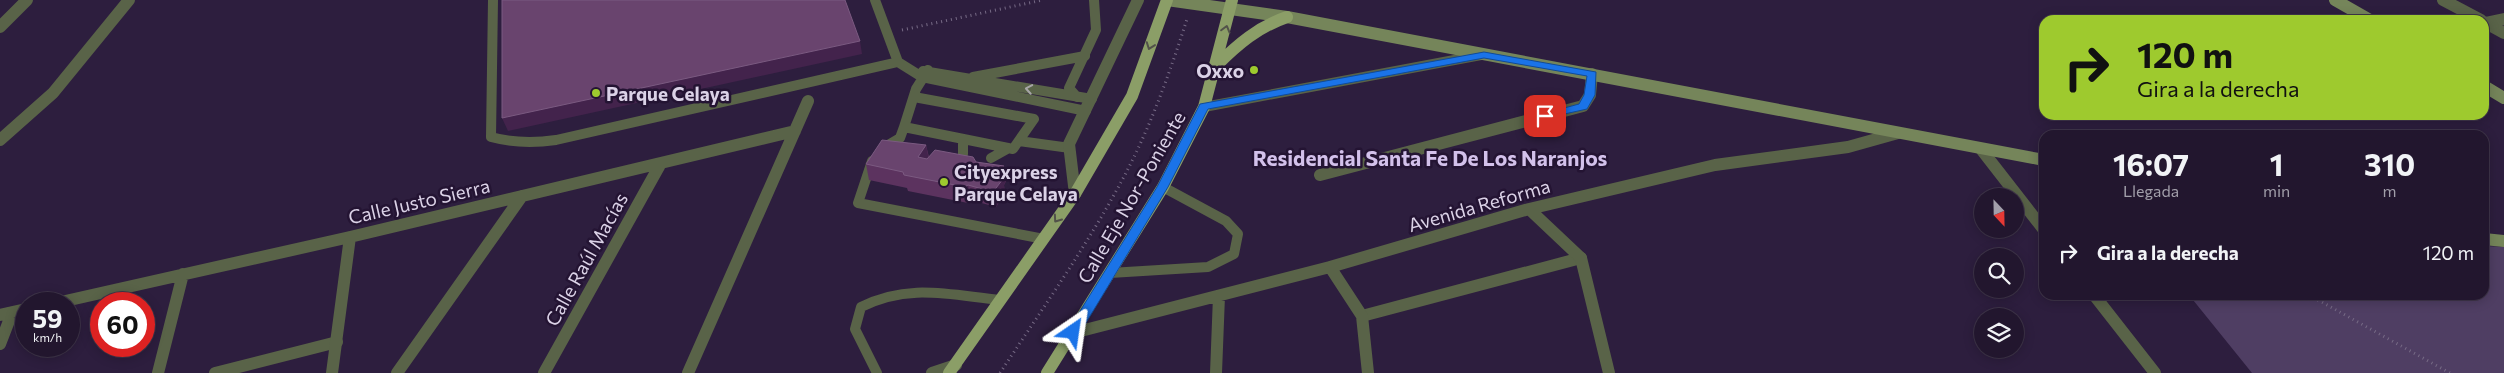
<!DOCTYPE html>
<html lang="es">
<meta charset="utf-8">
<style>
:root{--surface:#22162e;--page:#2e233a;--text:#f1f3f6;--muted:#a29faa;--line:#3f354a}
body{margin:0;font-family:Commissioner,sans-serif;background:var(--page);color:var(--text);height:100vh;display:flex;flex-direction:column;font-size:19px;white-space:nowrap}
*{box-sizing:border-box;margin:0}
p{font-size:16px;color:var(--muted)}
.icon{flex:none;width:28px;height:28px;fill:none;stroke:currentColor;stroke-width:2;stroke-linecap:round;stroke-linejoin:round}
.map{position:relative;flex:1;overflow:hidden}
.panel{position:absolute;left:2039px;top:130px;width:450px;height:170px;display:flex;flex-direction:column;background:var(--surface);border-radius:15px;box-shadow:0 2px 12px #0003,0 0 0 1px var(--line)}
.panel>*{flex:none}
.top-card{position:absolute;left:2039px;top:15px;width:450px;height:105px;border-radius:15px;box-shadow:0 2px 12px #0003,0 0 0 1px var(--line);background:#9eca2e;color:#111;overflow:hidden}
.needle{width:32px;rotate:158deg}
.tools{position:absolute;left:1974px;top:188px;display:grid;gap:10px}
.tools a{display:grid;place-items:center;width:50px;height:50px;border-radius:50%;background:var(--surface);box-shadow:0 2px 12px #0003,0 0 0 1px var(--line);font-size:25px}
.speed{position:absolute;left:15px;top:292px;display:flex;gap:10px;font-size:25px;font-weight:700;text-align:center}
.speed>*{display:grid;place-content:center;width:65px;height:65px;border-radius:50%;background:var(--surface);box-shadow:0 2px 12px #0003,0 0 0 1px var(--line);line-height:1}
.speed small{font-size:12px;font-weight:400}
.speed .limit{border:8px solid #d22;background:#fff;color:#111}
.pin{position:absolute;display:grid;place-items:center;width:42px;height:42px;color:#fff;margin:-21px;border-radius:10px;box-shadow:0 2px 8px #0006}
.me{position:absolute;width:55px;margin:-28px;rotate:32deg;stroke-linejoin:round;filter:drop-shadow(0 0 4px #0008)}
.turn{display:flex;align-items:center;gap:18px;height:105px;padding:0 15px;font-size:22px}
.turn .icon{width:65px;height:65px;stroke-width:2.5}
.turn b{display:block;font-size:35px;line-height:42px}
.eta{display:flex;justify-content:space-evenly;align-items:center;height:85px;text-align:center}
.eta b{font-size:30px;font-weight:700;line-height:35px}
ul{padding:0;list-style:none}
li{display:flex;align-items:center;gap:15px;height:75px;padding:0 15px}
li div{flex:1}
li b{display:block;font-size:19px}
li em{font-style:normal}
.map>svg:first-child{display:block}
.green{fill:#4f3e63}
.lines{fill:none;stroke-linecap:round;stroke-linejoin:round}
.path{stroke:#776b86;stroke-width:3;stroke-dasharray:1 4;stroke-linecap:butt}
.service{stroke:#596348;stroke-width:10}
.pedestrian{stroke:#596348;stroke-width:12}
.minor{stroke:#596348;stroke-width:12}
.tertiary{stroke:#596348;stroke-width:12}
.secondary{stroke:#75855a;stroke-width:12}
.primary{stroke:#8b9e67;stroke-width:12}
.wall{fill:#5c335f}
.shaded-wall{fill:#43234c}
.building{fill:#69446e;stroke:#7b5a81}
.oneway{stroke:#52524a}
.oneway2{stroke:#a7a6a7}
.route{fill:#1a73e8;stroke:#114b97}
.poi-dot{fill:#9eca2e;stroke:#241433;stroke-width:2}
.labels{text-anchor:middle;dominant-baseline:central;stroke-width:5;stroke-linejoin:round;paint-order:stroke}
.poi-label{font-size:19px;font-weight:bold;fill:#dbd2e7;stroke:#241433;text-anchor:start}
.street-label{font-size:19px;fill:#dbd2e7;stroke:#241433}
.quarter-label{font-size:21px;font-weight:bold;fill:#d3c1eb;stroke:#241433}
</style>
<div class="map">
<svg width="2504" height="373" viewBox="0 0 2504 373">
<rect width="100%" height="100%" fill="#2d1e3e"/>
<path class="green" d="M2484,246l20,1v126h-252l-63,-78h295z"/>
<g class="lines">
<path class="path" d="M902,30l141,-30
M2309,295l141,78
M1000,373c44,-67 92,-134 129,-206 24,-47 42,-98 58,-148"/>
<path class="service" d="M493,0l-2,137c22,6 43,6 65,3l342,-78
M875,0l23,62 24,15 164,34
M923,71l169,28
M973,77l112,-21
M914,97l120,22 -21,30 -109,-22 12,-38 12,-19
M1077,97l-8,-9 27,-58 -2,-30
M1204,107l277,-52
M963,139v15
M1019,141l51,7
M883,148l17,-10 4,-11
M991,158l18,-10
M872,161l-14,42 186,36
M1110,273l98,-6 26,-13 4,-20 -12,-13 -63,-34
M877,373l-22,-44 6,-22c48,-24 88,-12 140,-7"/>
<path class="pedestrian" d="M1362,316l219,-58
M215,373l122,-31"/>
<path class="minor" d="M2443,0l38,20
M2484,22l20,11
M2485,23l19,-4
M0,27l27,-27
M0,140l53,-47 76,-93
M1981,149l63,81
M1320,175l263,-69 7,-11 2,-21
M1529,209l52,49 28,115
M1330,267l32,49 6,57
M2094,295l61,78
M52,304l298,-67 445,-106
M0,315l26,-6
M1073,333l257,-66 199,-58 186,-44 133,-18 50,-14
M0,344l12,-31
M158,373l25,-99
M332,373l18,-136
M397,373l125,-177
M544,373l117,-210
M688,373l120,-272
M932,373l24,-8
M1216,373l3,-77"/>
<path class="tertiary" d="M1075,194l-6,-50 69,-144"/>
<path class="secondary" d="M1167,0l120,17 757,143
M2335,0l35,20
M2484,86l20,12
M2484,239l20,2"/>
<path class="primary" d="M1216,66c22,-22 42,-39 71,-49
M949,373l126,-179 57,-98 35,-96
M1047,373l116,-186 41,-80 28,-107"/>
</g>
<path class="wall" d="M926,145l3,12 75,9 2,15 -2,4 1,9 -9,13 -25,-7 -3,3 -60,-12 -1,-3 -38,-8 -3,-16z"/>
<path class="shaded-wall" d="M860,41l2,13 -354,77 -6,-13z
M926,145l3,15 -11,-3z
M1004,166l2,15 -2,4 1,9 -9,13 -3,-15 3,-16z
M968,185l3,15 -3,3 -3,-16z"/>
<path class="building" d="M502,0h343l15,41 -358,77z
M882,140l44,5 -8,12 9,2 8,-9 38,7 3,5 28,4 -8,10 7,3 -10,13 -25,-7 -3,2 -61,-12 -1,-3 -37,-8z"/>
<defs><path id="oneway-chevron" d="M-2-3.5L2.5 0L-2 3.5" fill="none" stroke-width="1.6" stroke-linecap="round" stroke-linejoin="round" transform="scale(1.25)"/></defs>
<g class="oneway">
<use href="#oneway-chevron" transform="translate(1226 29) rotate(-75)"/>
<use href="#oneway-chevron" transform="translate(1150 46) rotate(110)"/>
<use href="#oneway-chevron" transform="translate(1057 219) rotate(125)"/>
</g>
<use class="oneway2" href="#oneway-chevron" transform="translate(1029 89) rotate(-170)"/>
<path class="route" d="M1484,52l112,20 -1,23 -8,14 -45,10v-5l37,-10 5,-9 3,-19 -103,-18 -276,51 -40,78 -90,149h-9l-2,-4 90,-145 43,-83z"/>
<g class="poi-dot">
<circle cx="1254" cy="70" r="5"/>
<circle cx="596" cy="93" r="5"/>
<circle cx="944" cy="182" r="5"/>
</g>
<g class="labels">
<g class="poi-label">
<text x="1244" y="70" text-anchor="end">Oxxo</text>
<text x="606" y="93">Parque Celaya</text>
<text x="954" y="171">Cityexpress<tspan x="954" dy="22">Parque Celaya</tspan></text>
</g>
<g class="street-label">
<text transform="translate(1131 197) rotate(-60)">Calle Eje Nor-Poniente</text>
<text transform="translate(419 201) rotate(-13)">Calle Justo Sierra</text>
<text transform="translate(1479 205) rotate(-16)">Avenida Reforma</text>
<text transform="translate(586 259) rotate(-61)">Calle Raúl Macías</text>
</g>
<g class="quarter-label">
<text x="1430" y="157">Residencial Santa Fe De Los Naranjos</text>
</g>
</g>
</svg>
<div class="tools">
<a><svg class="needle" viewBox="-14 -14 28 28"><path d="M0-13l5 13h-10z" fill="#e53935"/><path d="M0 13l5-13h-10z" fill="#a29faa"/></svg></a>
<a><svg class="icon" aria-label="search" viewBox="0 0 24 24"><circle cx="10" cy="10" r="6"/><path d="M15 15l6 6"/></svg></a>
<a><svg class="icon" aria-label="layers" viewBox="0 0 24 24"><path d="M12 4l9 5-9 5-9-5zM3 14l9 5 9-5"/></svg></a>
</div>
<div class="speed"><div>59<small>km/h</small></div><div class="limit">60</div></div>
<div class="pin" style="left:1545px;top:116px;background:#d93025"><svg class="icon" aria-label="arrive" viewBox="0 0 24 24"><path d="M6 21V4h12l-3 4 3 4H6"/></svg></div>
<svg class="me" style="left:1073px;top:332px" viewBox="-20 -20 40 40"><path d="M0-17L14 15 0 8-14 15z" fill="#1a73e8" stroke="#fff" stroke-width="4"/></svg>
<div class="top-card">
<div class="turn"><svg class="icon" aria-label="right" viewBox="0 0 24 24"><path d="M7 20v-9h11M14 6l5 5-5 5"/></svg><div><b>120 m</b>Gira a la derecha</div></div>
</div>
<section class="panel">
<div class="eta">
<div><b>16:07</b><p>Llegada</p></div>
<div><b>1</b><p>min</p></div>
<div><b>310</b><p>m</p></div>
</div>
<ul>
<li><svg class="icon" aria-label="right" viewBox="0 0 24 24"><path d="M7 20v-9h11M14 6l5 5-5 5"/></svg><div><b>Gira a la derecha</b></div><em>120 m</em></li>
</ul>
</section>
</div>
